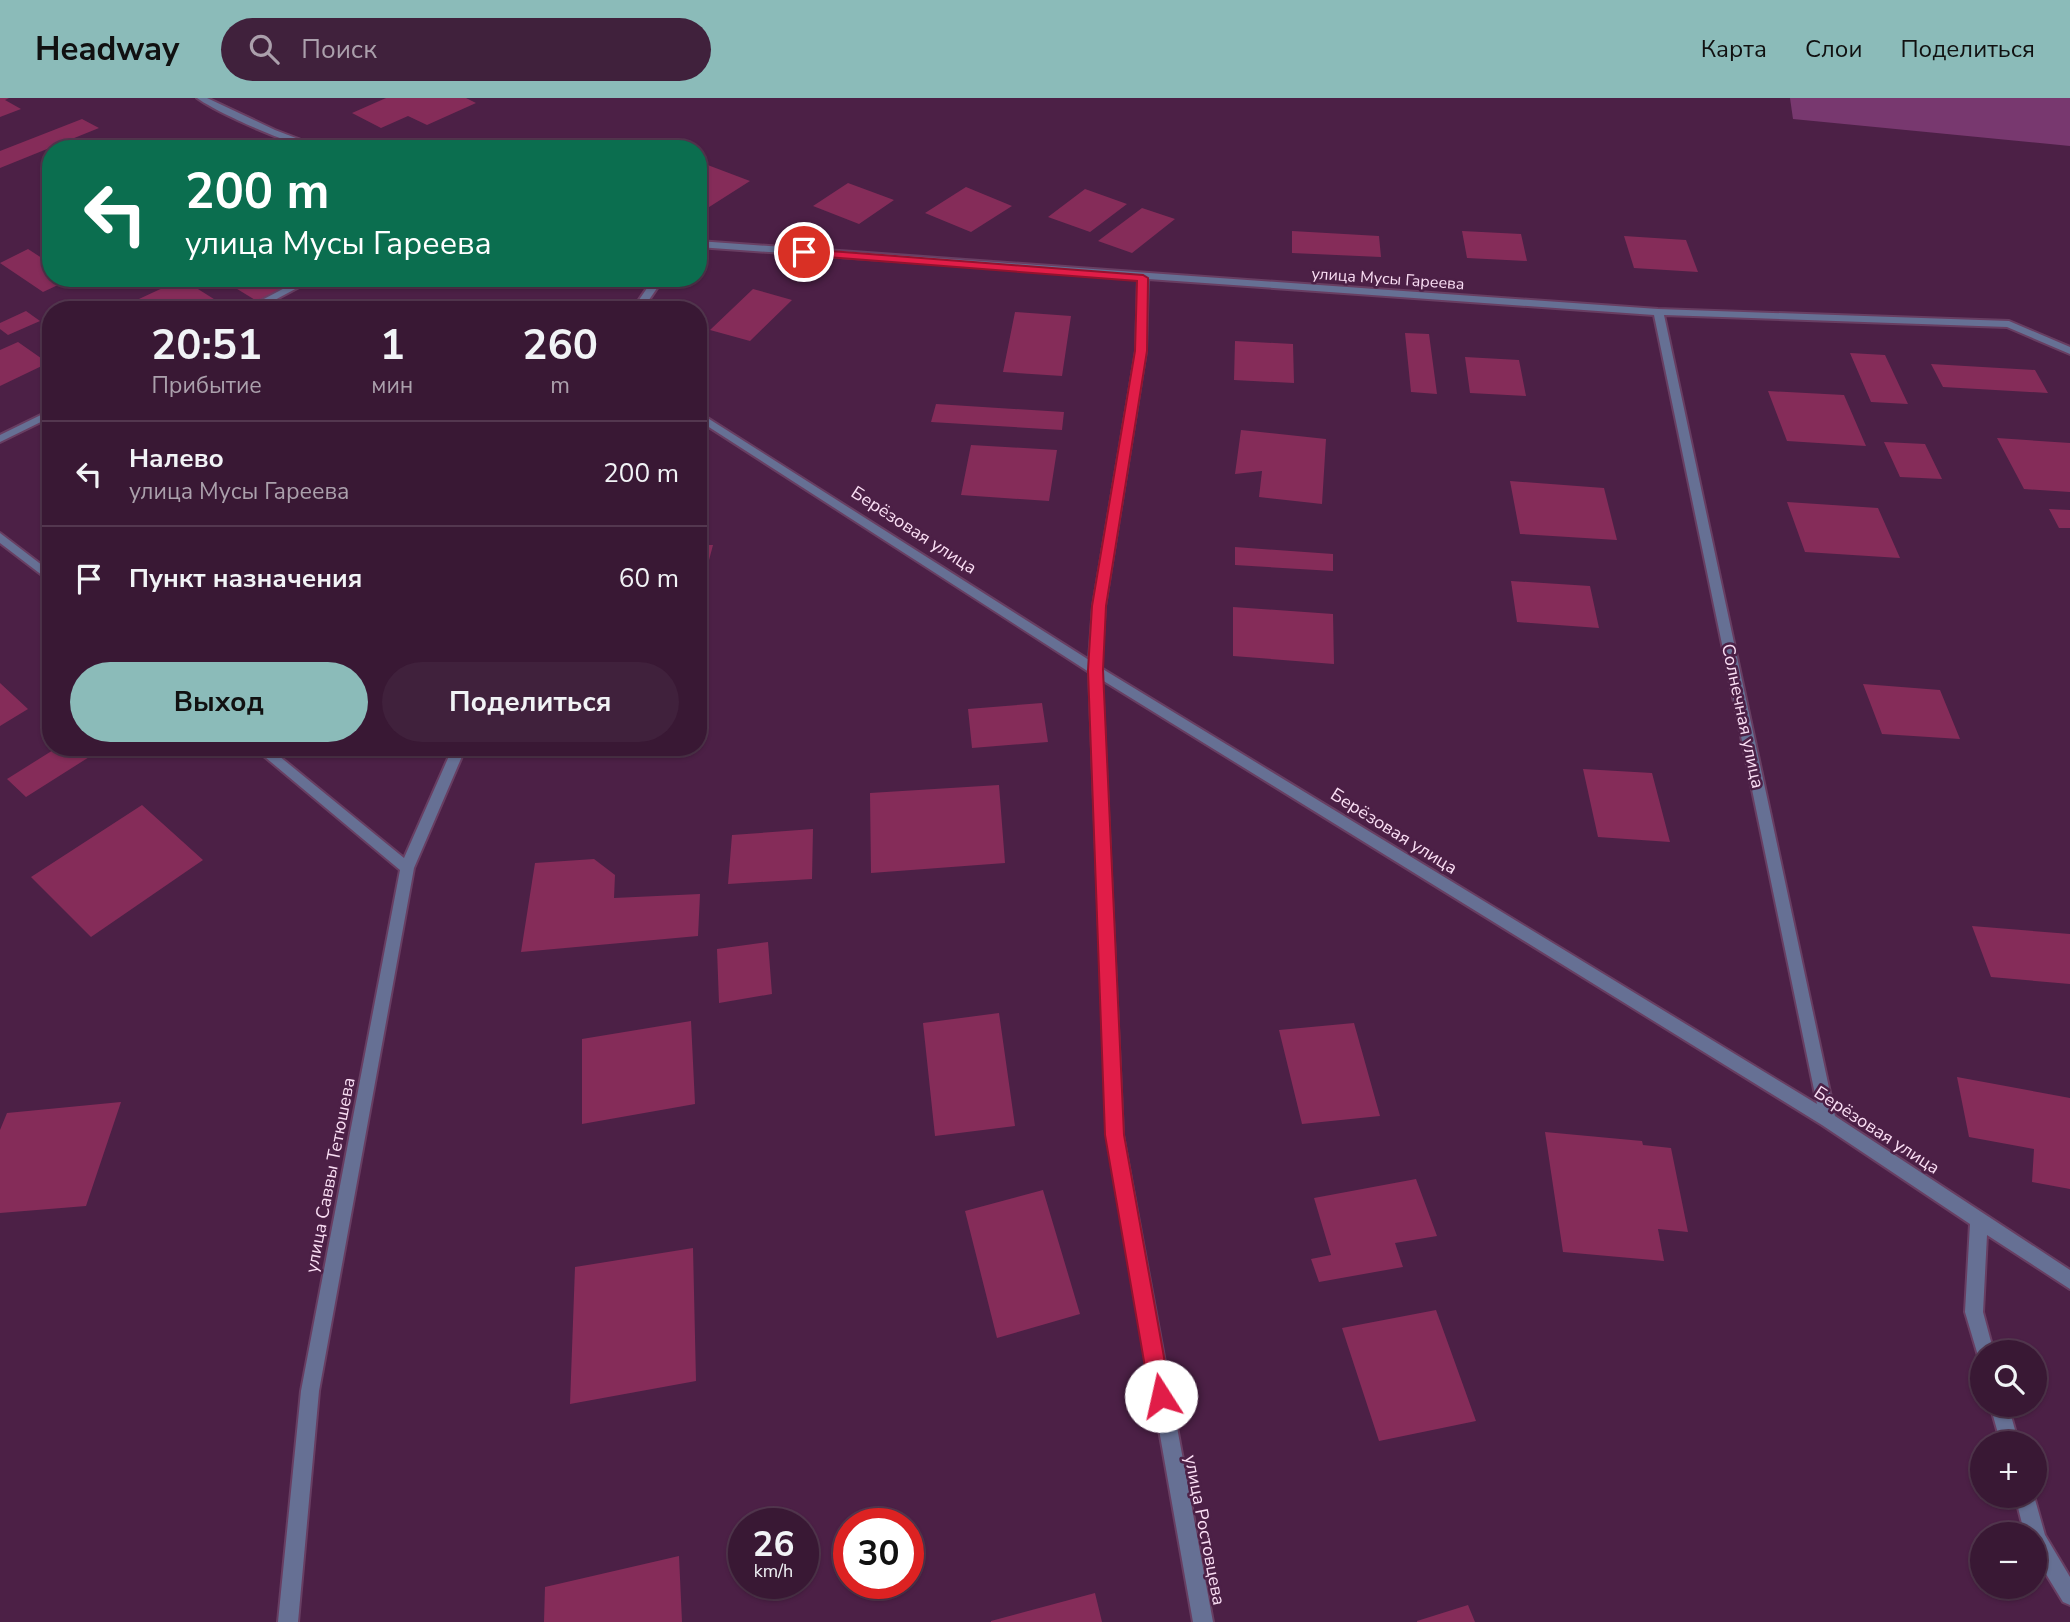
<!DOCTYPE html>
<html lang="ru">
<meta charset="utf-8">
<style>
:root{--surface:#391834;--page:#40213c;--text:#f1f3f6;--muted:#aba0ac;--line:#53374f;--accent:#8bbbb9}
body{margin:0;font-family:"Nunito Sans",sans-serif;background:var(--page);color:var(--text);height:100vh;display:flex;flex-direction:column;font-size:26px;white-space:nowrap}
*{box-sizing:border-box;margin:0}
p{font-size:23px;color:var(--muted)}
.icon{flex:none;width:38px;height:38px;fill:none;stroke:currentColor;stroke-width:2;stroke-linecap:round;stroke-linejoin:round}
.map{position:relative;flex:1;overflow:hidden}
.sheet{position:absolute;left:42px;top:203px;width:665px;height:455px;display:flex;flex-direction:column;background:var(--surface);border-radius:28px;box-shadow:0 2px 5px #0004,0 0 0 2px var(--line)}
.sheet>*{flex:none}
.banner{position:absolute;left:42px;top:42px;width:665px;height:147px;border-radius:28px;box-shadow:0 2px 5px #0004,0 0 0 2px var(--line);background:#0b6e4f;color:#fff;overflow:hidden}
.controls{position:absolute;left:1970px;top:1242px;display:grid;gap:14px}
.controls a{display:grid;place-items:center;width:77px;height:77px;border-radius:50%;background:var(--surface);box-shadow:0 2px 5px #0004,0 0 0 2px var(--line);font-size:35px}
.speed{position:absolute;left:728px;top:1410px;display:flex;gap:14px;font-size:35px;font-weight:700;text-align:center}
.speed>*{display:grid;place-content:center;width:91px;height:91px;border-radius:50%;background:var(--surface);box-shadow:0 2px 5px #0004,0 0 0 2px var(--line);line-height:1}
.speed small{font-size:18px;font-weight:400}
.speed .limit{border:10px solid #d22;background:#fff;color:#111}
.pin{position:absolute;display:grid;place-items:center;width:60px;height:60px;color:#fff;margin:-30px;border:4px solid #fff;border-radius:50%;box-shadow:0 2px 7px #0007}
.me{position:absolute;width:77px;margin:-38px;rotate:350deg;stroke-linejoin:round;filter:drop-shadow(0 0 5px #0008)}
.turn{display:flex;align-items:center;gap:24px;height:147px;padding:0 28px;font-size:32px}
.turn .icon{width:91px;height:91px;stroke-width:2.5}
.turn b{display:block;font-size:49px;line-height:60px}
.eta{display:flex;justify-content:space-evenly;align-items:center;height:119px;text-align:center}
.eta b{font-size:42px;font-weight:700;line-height:49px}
.action{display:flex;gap:14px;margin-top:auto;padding:14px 28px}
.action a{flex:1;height:80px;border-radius:42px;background:var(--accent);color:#111;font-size:28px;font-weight:700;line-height:80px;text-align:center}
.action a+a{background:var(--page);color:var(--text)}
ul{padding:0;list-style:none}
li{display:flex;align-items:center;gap:21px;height:105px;padding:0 28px;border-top:2px solid var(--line)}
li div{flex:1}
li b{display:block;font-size:26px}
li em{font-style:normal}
header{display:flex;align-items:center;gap:42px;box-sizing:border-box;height:98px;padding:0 35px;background:var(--accent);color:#111}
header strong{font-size:33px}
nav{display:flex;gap:38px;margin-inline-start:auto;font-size:24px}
.search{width:490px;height:63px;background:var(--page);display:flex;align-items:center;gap:18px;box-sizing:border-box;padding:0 24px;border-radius:38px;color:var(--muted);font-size:26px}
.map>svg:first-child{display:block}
.green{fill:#78386f}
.building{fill:#852c59}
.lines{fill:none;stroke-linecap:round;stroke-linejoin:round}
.service-casing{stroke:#683e62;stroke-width:4}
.minor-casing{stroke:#683e62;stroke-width:4}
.service{fill:#667094;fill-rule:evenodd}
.minor{fill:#667094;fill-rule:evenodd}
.route{fill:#e11d48;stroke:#92132f;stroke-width:2}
.labels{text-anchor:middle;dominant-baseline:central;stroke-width:5;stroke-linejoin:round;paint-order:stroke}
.far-street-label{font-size:16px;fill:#fadef4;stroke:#4c2046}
.street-label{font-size:18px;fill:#fadef4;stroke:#4c2046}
</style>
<header>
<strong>Headway</strong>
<div class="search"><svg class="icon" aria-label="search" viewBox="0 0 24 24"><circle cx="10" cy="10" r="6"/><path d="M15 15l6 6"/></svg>Поиск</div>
<nav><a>Карта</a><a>Слои</a><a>Поделиться</a></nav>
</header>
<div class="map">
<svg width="2070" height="1524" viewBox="0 0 2070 1524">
<rect width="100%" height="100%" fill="#4c2046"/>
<path class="green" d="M1790,0h280v48l-277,-27z"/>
<path class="building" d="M0,0h9l-4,2 16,9 -21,8z
M386,0h80l10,5 -49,22 -19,-9 -27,12 -29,-15z
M82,21l17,9 -99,40v-17z
M705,66l45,17 -44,28 -8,-3v-38z
M848,85l46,17 -35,24 -46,-18z
M966,89l46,19 -41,26 -46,-19z
M1085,91l42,15 -37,28 -42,-15z
M1142,110l33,11 -43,34 -34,-12z
M1292,133l87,5 2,21 -89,-4z
M1462,133l59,3 6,27 -60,-3z
M1624,138l62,4 12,32 -64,-4z
M28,151l23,15v14h22l-30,14 -43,-29z
M241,180h42l12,7 -35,18 -31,-19z
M182,181l43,27 -8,4h-83l-8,-5z
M753,191l39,11 -42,41 -40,-11z
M26,213l14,10 -32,14 -8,-6v-6z
M1015,214l56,4 -9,60 -59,-4z
M1405,235l24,1 8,60 -26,-2z
M1235,243l58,3 1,39 -60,-3z
M18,244l30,21 -48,23v-36z
M1850,255l35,2 23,49 -37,-2z
M1465,259l54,3 7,36 -56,-3z
M1931,266l104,6 13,23 -105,-6z
M1768,293l76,4 22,51 -79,-5z
M936,306l128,8 -2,18 -131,-8z
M1241,332l85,9 -4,65 -63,-7 3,-26 -27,3z
M1997,340l73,5v49l-46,-3z
M1884,344l41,2 17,35 -42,-2z
M971,347l86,5 -8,51 -88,-6z
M1510,383l94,7 13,52 -97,-6z
M1787,404l91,6 22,50 -95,-6z
M2049,411l21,1v18h-11z
M698,447h15l-14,53h-1z
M1235,449l98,7v17l-98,-6z
M1511,483l79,5 9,42 -82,-6z
M1233,509l100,7 1,50 -101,-8z
M698,529h9l-7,39h-2z
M0,585l28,26 -28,17z
M1863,586l77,6 20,49 -78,-5z
M1042,605l6,39 -76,6 -4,-39z
M58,649h47l-79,50 -19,-18z
M1583,671l69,4 18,69 -72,-5z
M999,687l6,78 -134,10 -1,-80z
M142,707l61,55 -112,77 -60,-60z
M813,731l-1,50 -84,5 4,-49z
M594,761l21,16 -1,23 86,-4 -2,42 -177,16 14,-89z
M1972,828l98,8v50l-79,-7z
M768,844l4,52 -53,9 -2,-54z
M999,915l16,113 -80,10 -12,-113z
M691,923l4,83 -113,20v-85z
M1354,925l26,93 -78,8 -23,-94z
M1957,979l113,21v91l-38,-7 2,-33 -65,-12z
M121,1004l-35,104 -86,7v-83l7,-17z
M1545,1034l97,9 1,4 28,3 17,84 -30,-3 6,32 -101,-9z
M1416,1081l21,57 -42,7 8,24 -84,15 -8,-23 20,-4 -17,-57z
M1043,1092l37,124 -83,24 -32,-127z
M693,1150l3,133 -126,23 5,-137z
M1436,1212l40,111 -97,20 -37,-113z
M679,1458l3,66h-138l1,-35z
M1095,1495l7,29h-111v-1z
M1468,1507l7,17h-58v-1z"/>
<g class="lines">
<g class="service-casing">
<path id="service" d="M296,184l5,3 -2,2 -43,23h-13z
M51,312v7l-51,25v-7z"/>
</g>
<g class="minor-casing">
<path id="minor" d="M197,0h10l68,32 47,18c-22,3 -106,-36 -125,-50z
M698,143l960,68 351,12 61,26v7l-63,-27 -343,-12 171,801 235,154v19l-83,-54 -4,77 11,41h-11v8l-4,-2 -14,-47 5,-88 -148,-99 -720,-445 21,455 90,487h-20l-86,-487 -18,-463 -391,-252v-8l391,248 4,-54 43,-255 2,-73 -440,-31zM1148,181l506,36 163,789 -716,-436 4,-62 41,-255z
M654,180h10l-22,32h-10z
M0,435l51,39v10l-51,-39z
M253,649h15l136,111 49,-111h13l-52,121 -95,523 -21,231h-20l23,-231 99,-521z
M1990,1307h18l11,39h-18z
M2015,1398h19l11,39 25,42v28l-7,-3 -28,-46v-21h-10z"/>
</g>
<use href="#service" class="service"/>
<use href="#minor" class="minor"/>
</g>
<path class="route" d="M804,151l339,26 5,3 -1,73 -41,255 -3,64 21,465 47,261 -3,8 -7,3 -8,-3 -3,-8 -45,-261 -17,-465 4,-64 43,-255 2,-70 -336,-26v-5z"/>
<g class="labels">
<g class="far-street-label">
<text transform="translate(1388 181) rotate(4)">улица Мусы Гареева</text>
</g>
<g class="street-label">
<text transform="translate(914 432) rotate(33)">Берёзовая улица</text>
<text transform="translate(1743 618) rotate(78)">Солнечная улица</text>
<text transform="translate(1394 733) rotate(32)">Берёзовая улица</text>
<text transform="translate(1877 1032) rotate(33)">Берёзовая улица</text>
<text transform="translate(330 1077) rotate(-79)">улица Саввы Тетюшева</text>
<text transform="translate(1205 1432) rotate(79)">улица Ростовцева</text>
</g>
</g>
</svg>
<div class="controls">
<a><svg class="icon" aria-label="search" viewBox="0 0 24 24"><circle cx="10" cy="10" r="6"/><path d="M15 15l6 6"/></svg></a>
<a>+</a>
<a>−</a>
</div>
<div class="speed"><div>26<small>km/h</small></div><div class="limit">30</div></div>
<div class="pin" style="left:804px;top:154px;background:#d93025"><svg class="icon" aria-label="arrive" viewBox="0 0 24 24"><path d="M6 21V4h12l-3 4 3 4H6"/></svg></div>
<svg class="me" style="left:1161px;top:1298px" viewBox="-20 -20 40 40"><circle r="19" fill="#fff"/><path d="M0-13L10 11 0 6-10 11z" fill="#e11d48"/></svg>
<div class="banner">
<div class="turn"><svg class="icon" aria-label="left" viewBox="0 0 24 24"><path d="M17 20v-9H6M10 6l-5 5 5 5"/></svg><div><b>200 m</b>улица Мусы Гареева</div></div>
</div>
<section class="sheet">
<div class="eta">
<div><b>20:51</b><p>Прибытие</p></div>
<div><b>1</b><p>мин</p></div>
<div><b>260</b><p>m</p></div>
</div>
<ul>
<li><svg class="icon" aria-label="left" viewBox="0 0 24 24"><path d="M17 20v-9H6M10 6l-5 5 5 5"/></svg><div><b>Налево</b><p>улица Мусы Гареева</p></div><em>200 m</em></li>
<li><svg class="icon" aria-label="arrive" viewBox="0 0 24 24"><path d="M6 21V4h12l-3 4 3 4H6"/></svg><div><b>Пункт назначения</b></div><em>60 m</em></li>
</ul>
<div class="action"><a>Выход</a><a>Поделиться</a></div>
</section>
</div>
